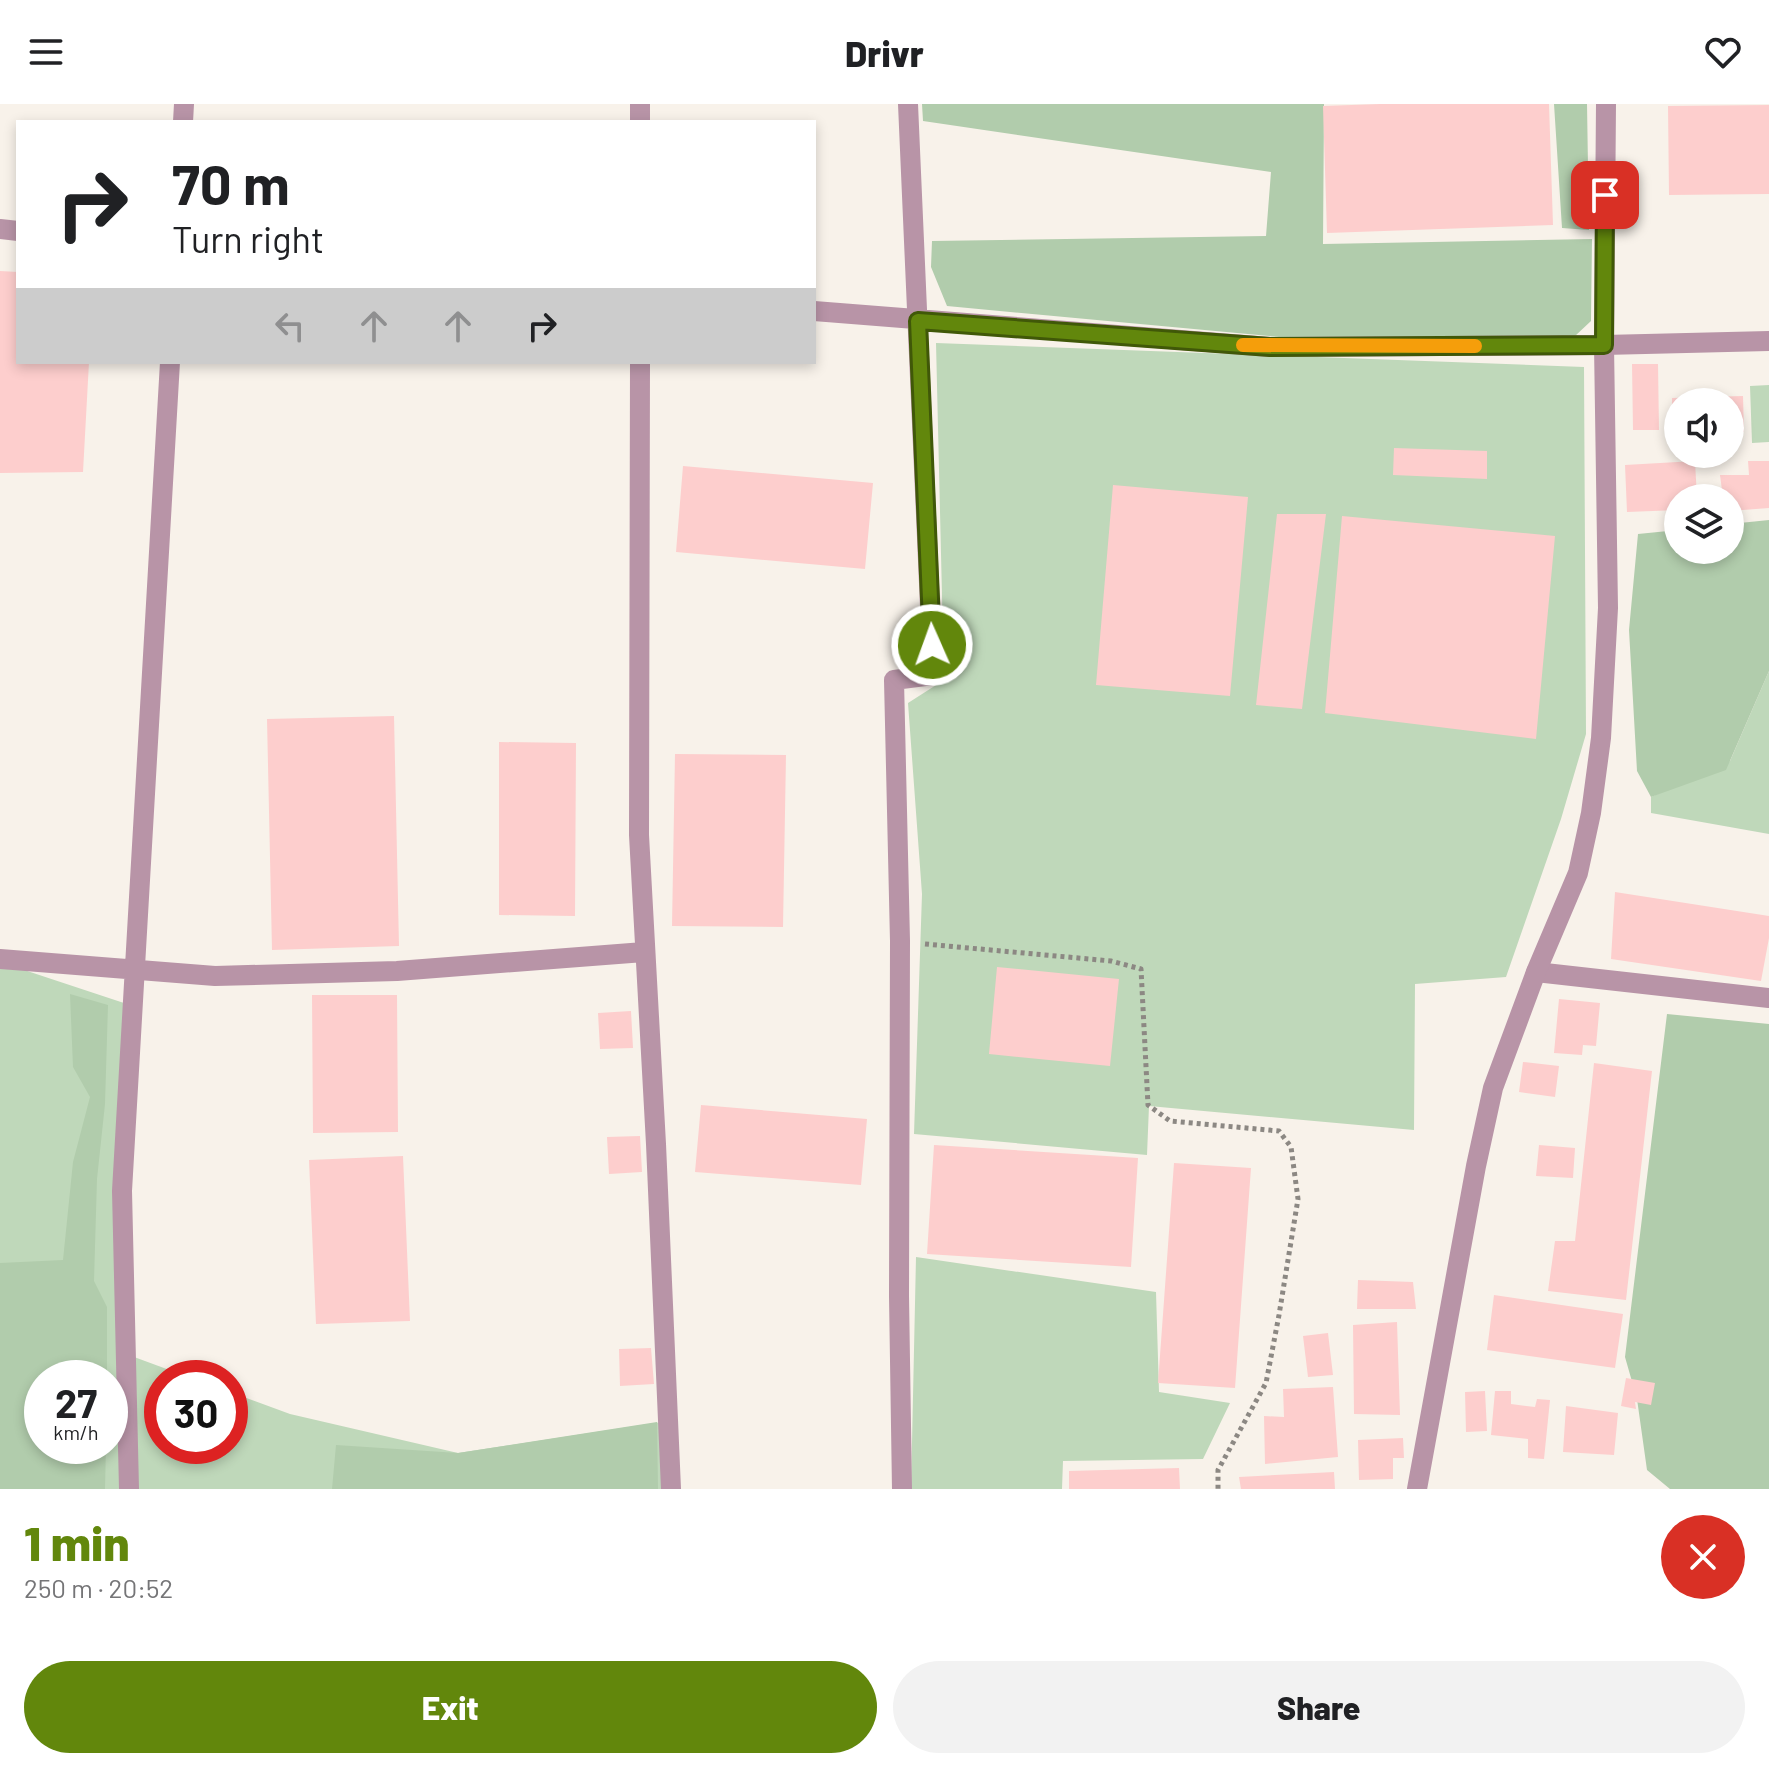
<!DOCTYPE html>
<meta charset="utf-8">
<style>
:root{--surface:#fff;--page:#f2f2f2;--text:#202124;--muted:#757577;--accent:#62870c}
body{margin:0;font-family:Barlow,sans-serif;background:var(--page);color:var(--text);height:100vh;display:flex;flex-direction:column;font-size:30px;white-space:nowrap}
*{box-sizing:border-box;margin:0}
p{font-size:26px;color:var(--muted)}
.icon{flex:none;width:44px;height:44px;fill:none;stroke:currentColor;stroke-width:2;stroke-linecap:round;stroke-linejoin:round}
.map{position:relative;height:1385px;overflow:hidden}
.side{display:flex;flex-direction:column;background:var(--surface);flex:1}
.side>*{flex:none}
.top-card{position:absolute;left:16px;top:16px;width:800px;height:244px;border-radius:0px;box-shadow:0 4px 12px #0003;background:#fff;color:var(--text);overflow:hidden}
.controls{position:absolute;left:1664px;top:284px;display:grid;gap:16px}
.controls a{display:grid;place-items:center;width:80px;height:80px;border-radius:50%;background:var(--surface);box-shadow:0 4px 12px #0003;font-size:40px}
.speed{position:absolute;left:24px;top:1256px;display:flex;gap:16px;font-size:40px;font-weight:700;text-align:center}
.speed>*{display:grid;place-content:center;width:104px;height:104px;border-radius:50%;background:var(--surface);box-shadow:0 4px 12px #0003;line-height:1}
.speed small{font-size:20px;font-weight:400}
.speed .limit{border:12px solid #d22;background:#fff;color:#111}
.pin{position:absolute;display:grid;place-items:center;width:68px;height:68px;color:#fff;margin:-34px;border-radius:16px;box-shadow:0 4px 12px #0006}
.me{position:absolute;width:88px;margin:-44px;rotate:358deg;stroke-linejoin:round;filter:drop-shadow(0 0 6px #0008)}
.turn{display:flex;align-items:center;gap:28px;height:168px;padding:0 24px;font-size:36px}
.turn .icon{width:104px;height:104px;stroke-width:2.5}
.turn b{display:block;font-size:56px;line-height:68px}
.lanes{display:flex;align-items:center;height:76px;padding:0 24px;background:#0003;justify-content:center;gap:40px;direction:ltr}
.lanes .off{opacity:.35}
.round{display:grid;place-items:center;flex:none;width:84px;height:84px;border-radius:42px;background:var(--page)}
.overview{display:flex;align-items:center;justify-content:space-between;height:136px;padding:0 24px}
h1{font-size:48px;font-weight:800;line-height:60px;color:var(--accent)}
.primary-button{display:flex;gap:16px;margin-top:auto;padding:16px 24px}
.primary-button a{flex:1;height:92px;border-radius:48px;background:var(--accent);color:#fff;font-size:32px;font-weight:800;line-height:92px;text-align:center}
.primary-button a+a{background:var(--page);color:var(--text)}
header{display:flex;justify-content:space-between;align-items:center;height:104px;padding:0 24px;background:var(--surface);font-size:36px;font-weight:800}
.map>svg:first-child{display:block}
.green{fill:#bfd8ba;fill-rule:evenodd}
.forest{fill:#b1ccac}
.building{fill:#fdcecd}
.lines{fill:none;stroke-linecap:round;stroke-linejoin:round}
.path{stroke:#8c8883;stroke-width:5;stroke-dasharray:4 4;stroke-linecap:butt}
.minor{stroke:#b894a7;stroke-width:20}
.tertiary{stroke:#b894a7;stroke-width:20}
.route-casing{stroke:#405808;stroke-width:20}
.route{stroke:#62870c;stroke-width:14}
.slow{stroke:#f59e0b;stroke-width:14}
</style>
<header><svg class="icon" aria-label="menu" viewBox="0 0 24 24"><path d="M4 6h16M4 12h16M4 18h16"/></svg>Drivr<svg class="icon" aria-label="heart" viewBox="0 0 24 24"><path d="M12 20l-8-8c-3-5 5-10 8-4 3-6 11-1 8 4z"/></svg></header>
<div class="map">
<svg width="1769" height="1385" viewBox="0 0 1769 1385">
<rect width="100%" height="100%" fill="#f8f2ea"/>
<path class="green" d="M936,239l648,24 2,367 -25,85 -55,158 -91,7 -1,146 -265,-24 -2,49 -233,-21 8,-240 -14,-191 36,-23z
M1769,281v57l-17,1 -2,-57z
M1769,567v163l-118,-21v-16l79,-36z
M0,858l133,44 -7,348 65,24h-29v68h68v-54l60,22 168,39 210,-32v68h-668zM42,1274h68v68h-68z
M916,1153l240,35 3,100 71,11 -27,56 -140,2 -1,28h-151z"/>
<path class="forest" d="M922,0h402l-1,140 269,-5 -1,82 -16,15 -296,1 -332,-31 -16,-39 1,-26 334,-5 5,-64 -348,-51z
M1554,0h33l2,126 -27,-2z
M1769,416v151l-43,99 -75,27 -14,-26 -8,-141 9,-96 40,-4v20h52v-26z
M70,890l38,11 -3,99 -8,75 -3,102 13,26v71h-65v68h64l-1,43h-105v-226l63,-3 10,-98 17,-65 -17,-30z
M1667,910l102,10v465h-99l-23,-19 -10,-71 -12,-42z
M657,1318l1,67h-326l4,-44 122,8z"/>
<path class="building" d="M1380,0h169l4,121 -226,8 -4,-127z
M1769,1v89l-100,1 -1,-89z
M0,167l18,1v90h71l-6,110 -83,1z
M1632,260h26l1,66h-26z
M1743,292l1,36h-14v-30h-52v31h-6v-35z
M1394,344l93,3v28l-94,-4z
M1695,357l2,37h-19v12l-51,2 -2,-47z
M1748,357h21v47l-39,3v-13h-7l-3,-23h29z
M683,362l190,17 -8,86 -189,-17z
M1113,381l135,12 -18,199 -134,-11z
M1277,410h49l-24,195 -46,-4z
M1342,412l213,20 -19,203 -211,-26z
M394,612l5,230 -127,4 -5,-231z
M499,638l77,1 -1,173 -76,-1z
M675,650l111,1 -3,172 -111,-1z
M1615,788l154,24v22l-8,43 -150,-22z
M997,863l122,12 -9,87 -121,-12z
M312,891h85l1,137 -85,1z
M1559,895l41,4 -4,43 -13,-1 -1,10 -28,-2z
M631,907l2,37 -33,1 -2,-36z
M1523,958l36,4 -4,31 -36,-5z
M1594,959l58,8 -26,229 -78,-9 7,-50h20z
M701,1001l166,14 -6,66 -166,-13z
M640,1032l2,36 -33,2 -2,-37z
M934,1041l204,13 -7,109 -204,-13z
M1539,1041l36,3 -2,30 -37,-2z
M403,1052l7,165 -94,3 -7,-164z
M1174,1059l77,5 -16,220 -77,-5z
M1358,1176l55,2 3,27h-59z
M1494,1191l129,19 -8,54 -128,-18z
M1397,1218l3,93 -46,-1 -1,-89z
M1328,1229l5,42 -25,2 -5,-41z
M651,1244l3,36 -34,2 -1,-37z
M1626,1274l29,5 -4,22 -16,-3 1,7 -15,-3z
M1333,1283l5,70 -73,7 -1,-48 20,1 -1,-28z
M1485,1287l2,40 -21,1 -1,-40z
M1495,1287h16v13l24,3 2,-8 13,1 -6,59 -16,-1v-19l-37,-4z
M1566,1302l52,7 -4,42 -51,-3z
M1403,1334l1,20h-11v21l-34,1 -1,-40z
M1179,1364l1,21h-111v-18z
M1334,1368l1,17h-94l-2,-12z"/>
<g class="lines">
<path class="path" d="M925,840l186,17 30,8 7,136 22,16 109,10 12,16 7,52 -19,116 -13,68 -48,87v19"/>
<path class="minor" d="M183,18l1,-18
M640,18v-18
M0,125l18,2
M814,207l456,36 334,-2 165,-4
M640,258l-1,473 17,309 15,345
M0,855l215,17 182,-5 247,-19
M1536,868l233,26
M129,1385l-7,-298 48,-829
M902,1385l-3,-193 1,-355 -6,-261 39,-5 -25,-571"/>
<path class="tertiary" d="M1417,1385l59,-323 17,-78 43,-116 42,-99 13,-60 10,-75 7,-130 -4,-263 2,-241"/>
</g>
<g class="lines">
<g class="route-casing">
<path id="route" d="M932,541l-14,-324 352,26 334,-2 1,-150"/>
</g>
<use href="#route" class="route"/>
<path class="slow" d="M1243,241l232,1"/>
</g>
</svg>
<div class="controls">
<a><svg class="icon" aria-label="sound" viewBox="0 0 24 24"><path d="M4 9h4l5-4v14l-5-4H4zM17 9q2 3 0 6"/></svg></a>
<a><svg class="icon" aria-label="layers" viewBox="0 0 24 24"><path d="M12 4l9 5-9 5-9-5zM3 14l9 5 9-5"/></svg></a>
</div>
<div class="speed"><div>27<small>km/h</small></div><div class="limit">30</div></div>
<div class="pin" style="left:1605px;top:91px;background:#d93025"><svg class="icon" aria-label="arrive" viewBox="0 0 24 24"><path d="M6 21V4h12l-3 4 3 4H6"/></svg></div>
<svg class="me" style="left:932px;top:541px" viewBox="-20 -20 40 40"><circle r="17" fill="#62870c" stroke="#fff" stroke-width="3"/><path d="M0-11L8 9 0 5-8 9z" fill="#fff"/></svg>
<div class="top-card">
<div class="turn"><svg class="icon" aria-label="right" viewBox="0 0 24 24"><path d="M7 20v-9h11M14 6l5 5-5 5"/></svg><div><b>70 m</b>Turn right</div></div>
<div class="lanes"><svg class="icon off" aria-label="left" viewBox="0 0 24 24"><path d="M17 20v-9H6M10 6l-5 5 5 5"/></svg><svg class="icon off" aria-label="ahead" viewBox="0 0 24 24"><path d="M12 20V5M6 11l6-6 6 6"/></svg><svg class="icon off" aria-label="ahead" viewBox="0 0 24 24"><path d="M12 20V5M6 11l6-6 6 6"/></svg><svg class="icon" aria-label="right" viewBox="0 0 24 24"><path d="M7 20v-9h11M14 6l5 5-5 5"/></svg></div>
</div>
</div>
<section class="side">
<div class="overview"><div><h1>1 min</h1><p>250 m · 20:52</p></div><a class="round" style="background:#d93025;color:#fff"><svg class="icon" aria-label="close" viewBox="0 0 24 24"><path d="M6 6l12 12M18 6L6 18"/></svg></a></div>
<div class="primary-button"><a>Exit</a><a>Share</a></div>
</section>
